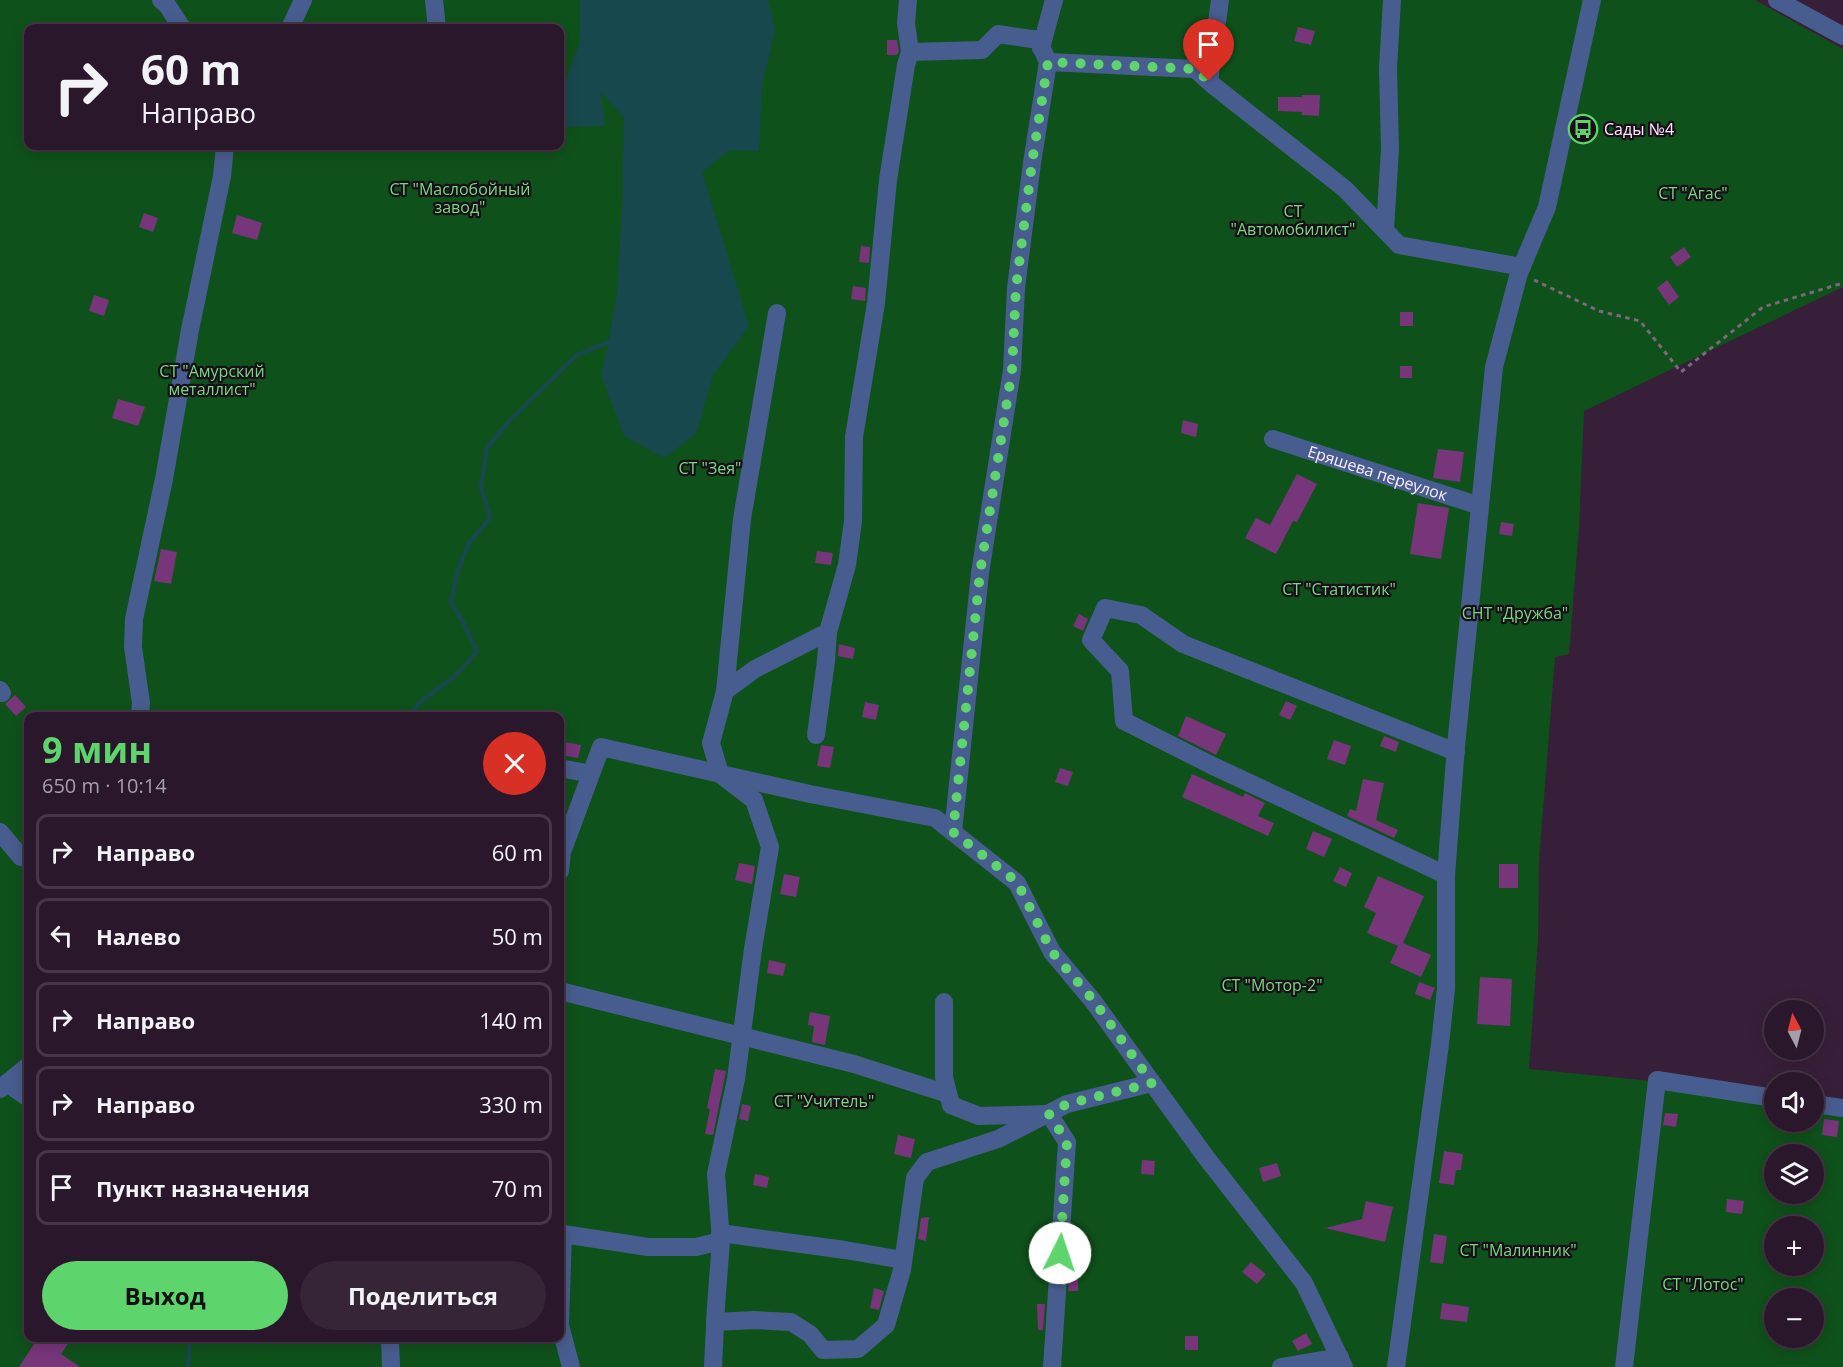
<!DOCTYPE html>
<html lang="ru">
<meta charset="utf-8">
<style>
:root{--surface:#2a172b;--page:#362437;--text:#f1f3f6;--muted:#a59fa9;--line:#463647;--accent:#5ed56c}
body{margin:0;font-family:"Open Sans",sans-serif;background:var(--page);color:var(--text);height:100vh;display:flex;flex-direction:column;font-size:22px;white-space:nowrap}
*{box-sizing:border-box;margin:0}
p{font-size:20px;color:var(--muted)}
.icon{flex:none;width:33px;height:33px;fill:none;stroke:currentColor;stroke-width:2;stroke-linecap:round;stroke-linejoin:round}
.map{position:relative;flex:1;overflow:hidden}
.sheet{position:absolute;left:24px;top:712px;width:540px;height:630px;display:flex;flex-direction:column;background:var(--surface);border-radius:12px;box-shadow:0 3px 15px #0003,0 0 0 2px var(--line)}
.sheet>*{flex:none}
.banner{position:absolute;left:24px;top:24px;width:540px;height:126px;border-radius:12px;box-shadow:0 3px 15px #0003,0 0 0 2px var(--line);background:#2a172b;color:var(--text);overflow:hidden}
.needle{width:39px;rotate:353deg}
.buttons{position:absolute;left:1764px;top:1000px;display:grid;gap:12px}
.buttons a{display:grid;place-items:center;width:60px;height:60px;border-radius:50%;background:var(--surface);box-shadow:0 3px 15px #0003,0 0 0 2px var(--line);font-size:30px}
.pin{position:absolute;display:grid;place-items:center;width:51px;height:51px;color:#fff;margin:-62px -26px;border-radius:50% 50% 50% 0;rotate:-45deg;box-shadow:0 0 6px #0007}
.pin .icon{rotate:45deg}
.me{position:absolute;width:66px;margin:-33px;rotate:4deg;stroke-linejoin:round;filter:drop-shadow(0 0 4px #0008)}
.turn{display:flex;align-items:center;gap:21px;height:126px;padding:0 18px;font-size:27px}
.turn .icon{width:78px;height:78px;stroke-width:2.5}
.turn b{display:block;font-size:42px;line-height:51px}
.round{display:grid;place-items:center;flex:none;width:63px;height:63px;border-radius:32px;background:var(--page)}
.overview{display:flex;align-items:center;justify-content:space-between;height:102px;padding:0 18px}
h1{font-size:36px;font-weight:700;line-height:45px;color:var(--accent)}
.cta{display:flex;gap:12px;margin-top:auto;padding:12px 18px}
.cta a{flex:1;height:69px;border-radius:36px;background:var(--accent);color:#111;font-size:24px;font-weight:700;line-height:69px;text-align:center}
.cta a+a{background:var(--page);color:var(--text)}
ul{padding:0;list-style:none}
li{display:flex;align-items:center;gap:18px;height:75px;margin:0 12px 9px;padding:0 6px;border:3px solid var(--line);border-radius:12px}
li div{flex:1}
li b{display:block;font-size:22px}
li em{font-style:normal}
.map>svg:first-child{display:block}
.green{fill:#0f511b;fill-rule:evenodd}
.water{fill:#17484d}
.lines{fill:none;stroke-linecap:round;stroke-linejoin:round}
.stream{stroke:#17484d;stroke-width:4.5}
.building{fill:#77357a}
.path{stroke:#7d677e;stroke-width:3;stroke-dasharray:4.5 4.5;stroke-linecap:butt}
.minor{stroke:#485d8f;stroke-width:18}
.route{stroke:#5ed56c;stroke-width:10;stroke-dasharray:0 18}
.labels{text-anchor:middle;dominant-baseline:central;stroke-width:4.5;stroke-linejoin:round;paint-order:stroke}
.poi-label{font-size:16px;fill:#feedfe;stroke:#190e19;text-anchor:start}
.park-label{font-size:16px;fill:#75da7d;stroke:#190e19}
.street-label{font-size:16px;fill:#feedfe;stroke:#190e19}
</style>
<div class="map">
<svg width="1843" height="1367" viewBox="0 0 1843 1367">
<rect width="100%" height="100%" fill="#381f39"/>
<path class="green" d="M0,0h1755l88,49v238l-259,124 -5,115 -10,128 -14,3 -16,204 -1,79 -9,129 245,24v29h40v-24l29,4v265h-1843zM28,28h532v118h-532zM28,717h532v621h-532zM1774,1155h40v39h-40zM1774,1227h40v39h-40zM1774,1299h40v39h-40z"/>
<path class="water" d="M580,0h188l7,30 -13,55 -3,66 -29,-1 -28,22 47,154 -36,49 -17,59 -32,24 -40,-22 -23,-61 8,-33 8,-52 5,-84 2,-88 -23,-26 4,34 -45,1v-31l20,-54z"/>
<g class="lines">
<path class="stream" d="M407,717l13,-15 35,-26 22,-24 -14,-30 -12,-19 7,-33 11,-27 21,-25 -9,-31 6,-39 23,-28 67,-65 32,-13
M188,1367l2,-29"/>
</g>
<path class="building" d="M1298,27l17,4 -4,14 -17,-4z
M887,40h10l2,11 -2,4h-10z
M1302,95h18l-1,21 -17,-1v-3l-24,-1v-14h24z
M144,213l14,5 -5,14 -14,-5z
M237,215l25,8 -5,17 -25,-7z
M861,246l9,1 -1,16 -10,-1z
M1684,247l7,10 -14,10 -7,-10z
M1667,280l12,17 -10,8 -12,-17z
M853,286l13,2 -1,13 -14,-2z
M94,295l15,5 -5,16 -15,-5z
M1400,312h13v14h-13z
M1400,366h12v12h-12z
M118,399l27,8 -7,19 -26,-8z
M1183,420l15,4 -2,13 -15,-4z
M1438,449l26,3 -4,30 -27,-4z
M1297,474l20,10 -20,38 -4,-1 -17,33 -31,-16 11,-20 14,7z
M1418,503l31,5 -8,51 -31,-5z
M1501,522l13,2 -2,12 -13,-2z
M161,549l16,3 -6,32 -17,-3z
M817,551l16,2 -2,12 -16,-2z
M1079,614l9,5 -5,12 -10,-5z
M839,644l16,4 -2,11 -15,-3z
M15,695l11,12 -10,9 -11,-12z
M1286,701l11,5 -7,14 -11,-5z
M865,702l14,3 -3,15 -14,-3z
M1186,716l40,18 -10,21 -38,-19z
M1384,736l15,6 -3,10 -16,-6z
M1334,740l17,6 -6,19 -18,-6z
M564,742l17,3 -3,13 -17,-3z
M821,745l13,2 -4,21 -13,-2z
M1060,768l13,4 -5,14 -13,-4z
M1192,774l51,23 2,-4 20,10 -7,13 16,7 -6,13 -86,-39z
M1363,779l21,4 -8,37 22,10 -4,8 -47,-22 3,-7 6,2z
M1313,831l19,8 -8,18 -18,-8z
M739,863l16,3 -3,18 -17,-4z
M1499,864h19v24h-19z
M1340,867l12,6 -6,14 -13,-6z
M784,874l16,3 -4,20 -16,-3z
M1378,876l46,20 -21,47 28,12 -10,22 -31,-14 8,-17 -31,-13 9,-20 -12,-6z
M769,960l17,4 -3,12 -16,-3z
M1480,977l32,2 -2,47 -33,-2z
M1419,982l16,6 -5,12 -15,-6z
M810,1012l20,4 -5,29 -13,-3 2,-16 -6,-1z
M715,1069l11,2 -13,64 -8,-1 5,-25 -3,-1z
M742,1104l9,2 -3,15 -9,-2z
M1665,1113l13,1 -2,13 -13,-2z
M1824,1119l15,2 -2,16 -15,-2z
M898,1135l17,4 -4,19 -17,-4z
M1444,1151l19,3 -2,16h-5l-2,15 -15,-2z
M1142,1160l13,1 -1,14 -13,-1z
M1277,1163l4,13 -18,6 -4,-14z
M755,1174l14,3 -2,11 -14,-3z
M1727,1199l17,2 -2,13 -16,-2z
M1366,1201l27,6 -8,35 -60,-14 37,-9z
M929,1217l-3,24 -8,-2 3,-21z
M1434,1234l13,2 -4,28 -13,-2z
M1251,1262l15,12 -9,10 -15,-12z
M1070,1273h8v18h-10z
M874,1288l10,3 -5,19 -9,-2z
M1442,1303l27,4 -2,15 -27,-3z
M1037,1304h8l-2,26h-5z
M1306,1333l6,11 -14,7 -6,-10z
M1185,1336h13v14h-13z
M38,1338h34l-11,16 19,13h-61z"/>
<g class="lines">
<path class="path" d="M1534,280l65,31 41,10 41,51 82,-65 80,-24"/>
<g class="minor">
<path d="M161,0l6,5 15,23"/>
<path d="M434,0l3,28"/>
<path d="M1777,0l66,36"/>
<path d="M290,28l13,-28"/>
<path d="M1041,48l13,-48"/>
<path d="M910,52l72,-2 16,-16 40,6 10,22"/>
<path d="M1209,81l11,-81"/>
<path d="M1385,230l5,-81 -2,-81 4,-68"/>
<path id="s1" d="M1273,439l207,67"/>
<path d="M0,690l2,3"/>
<path d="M725,691l17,-172 35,-206"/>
<path d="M140,717l1,-14 -8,-56 1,-28 30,-140 26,-149 32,-154 3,-30"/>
<path d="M816,735l10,-74 2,-29"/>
<path d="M560,768l31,6"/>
<path d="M0,832l21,25 7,1"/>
<path d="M953,832l27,-259 32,-203 4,-82 16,-125 16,-101 147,7 19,17 131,103 54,56 123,22"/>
<path d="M560,871l2,-19 39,-105 209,47 125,24 82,65 35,69 41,49 112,155 99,127 40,84"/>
<path d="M1446,875l-235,-110 -87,-44 -4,-50 -29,-31 14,-32 36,7 42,29 273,108"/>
<path d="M560,991l294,73 94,30"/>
<path d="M944,1002v75l7,28 28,11 70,-2 18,28 -15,225"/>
<path d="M7,1083l21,15"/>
<path d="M0,1089l28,-23"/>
<path d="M1814,1104l29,4"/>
<path d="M720,1233l125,17 58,10"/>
<path d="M715,1322l39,-2 37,2 19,12 13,16 35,-1 28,-24 16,-55 13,-92 12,-16 71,-23 69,-35 85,-21"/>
<path d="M390,1338l1,29"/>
<path d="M571,1367l-11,-42 3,-91 85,13h48l25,-6"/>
<path d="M713,1367l3,-61 5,-65 -5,-67 20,-95 17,-130 17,-102 -16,-47 -34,-26 -9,-31 14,-52 30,-22 73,-37 19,-67 6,-44 1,-84 22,-134 12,-123 18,-115 4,-13 -4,-29 2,-23"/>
<path d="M1281,1367l59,-10"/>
<path d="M1396,1367l44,-323 6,-55v-114l10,-129 38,-379 25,-94 28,-66 45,-207"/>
<path d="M1624,1367l33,-287 117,18"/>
</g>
</g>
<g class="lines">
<path class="route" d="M1060,1253l7,-111 -18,-28 18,-10 85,-21 -58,-82 -42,-49 -35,-70 -64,-50 27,-259 32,-203 4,-82 16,-125 16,-101 147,7 14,12"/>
</g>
<defs>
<g id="bus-ring" transform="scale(1.5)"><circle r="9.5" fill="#190e19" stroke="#5ed56c" stroke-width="1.5"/><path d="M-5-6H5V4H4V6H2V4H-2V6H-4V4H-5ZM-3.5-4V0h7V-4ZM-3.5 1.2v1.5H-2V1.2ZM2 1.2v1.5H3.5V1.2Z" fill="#5ed56c"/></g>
</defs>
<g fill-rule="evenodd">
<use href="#bus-ring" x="1583" y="129"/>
</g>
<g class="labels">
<g class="poi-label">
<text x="1604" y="129">Сады №4</text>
</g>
<g class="park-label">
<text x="460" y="189">СТ "Маслобойный<tspan x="460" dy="18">завод"</tspan></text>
<text x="1693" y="193">СТ "Агас"</text>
<text x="1293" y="211">СТ<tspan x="1293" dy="18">"Автомобилист"</tspan></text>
<text x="212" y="371">СТ "Амурский<tspan x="212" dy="18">металлист"</tspan></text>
<text x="710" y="468">СТ "Зея"</text>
<text x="1339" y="589">СТ "Статистик"</text>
<text x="1515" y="613">СНТ "Дружба"</text>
<text x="1272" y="985">СТ "Мотор-2"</text>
<text x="824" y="1101">СТ "Учитель"</text>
<text x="1518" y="1250">СТ "Малинник"</text>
<text x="1703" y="1284">СТ "Лотос"</text>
</g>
<g class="street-label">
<text stroke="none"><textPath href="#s1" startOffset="110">Еряшева переулок</textPath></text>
</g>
</g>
</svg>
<div class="buttons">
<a><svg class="needle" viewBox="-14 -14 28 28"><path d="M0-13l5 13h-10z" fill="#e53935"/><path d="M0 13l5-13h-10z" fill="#a59fa9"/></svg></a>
<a><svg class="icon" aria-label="sound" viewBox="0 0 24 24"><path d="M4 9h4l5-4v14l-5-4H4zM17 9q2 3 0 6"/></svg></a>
<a><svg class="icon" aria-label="layers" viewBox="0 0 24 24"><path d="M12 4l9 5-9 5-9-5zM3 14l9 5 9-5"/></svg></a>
<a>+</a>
<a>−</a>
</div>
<div class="pin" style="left:1209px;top:81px;background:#d93025"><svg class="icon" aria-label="arrive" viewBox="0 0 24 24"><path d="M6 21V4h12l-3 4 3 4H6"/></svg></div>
<svg class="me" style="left:1060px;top:1253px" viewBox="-20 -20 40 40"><circle r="19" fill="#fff"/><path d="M0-13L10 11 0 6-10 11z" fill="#5ed56c"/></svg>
<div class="banner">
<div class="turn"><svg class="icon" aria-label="right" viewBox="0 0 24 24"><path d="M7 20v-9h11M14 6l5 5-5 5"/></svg><div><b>60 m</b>Направо</div></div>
</div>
<section class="sheet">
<div class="overview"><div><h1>9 мин</h1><p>650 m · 10:14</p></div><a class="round" style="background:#d93025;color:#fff"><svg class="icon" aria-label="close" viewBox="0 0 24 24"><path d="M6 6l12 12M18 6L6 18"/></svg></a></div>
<ul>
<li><svg class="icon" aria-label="right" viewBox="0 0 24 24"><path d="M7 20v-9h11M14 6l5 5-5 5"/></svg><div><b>Направо</b></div><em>60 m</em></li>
<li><svg class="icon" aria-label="left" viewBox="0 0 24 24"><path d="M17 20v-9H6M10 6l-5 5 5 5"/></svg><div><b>Налево</b></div><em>50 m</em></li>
<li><svg class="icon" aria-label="right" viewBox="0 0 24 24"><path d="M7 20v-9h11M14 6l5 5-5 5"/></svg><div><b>Направо</b></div><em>140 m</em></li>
<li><svg class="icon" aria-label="right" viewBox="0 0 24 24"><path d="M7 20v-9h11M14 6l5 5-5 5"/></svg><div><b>Направо</b></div><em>330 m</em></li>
<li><svg class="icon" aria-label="arrive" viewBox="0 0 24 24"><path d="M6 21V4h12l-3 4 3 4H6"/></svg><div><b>Пункт назначения</b></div><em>70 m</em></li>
</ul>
<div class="cta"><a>Выход</a><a>Поделиться</a></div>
</section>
</div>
